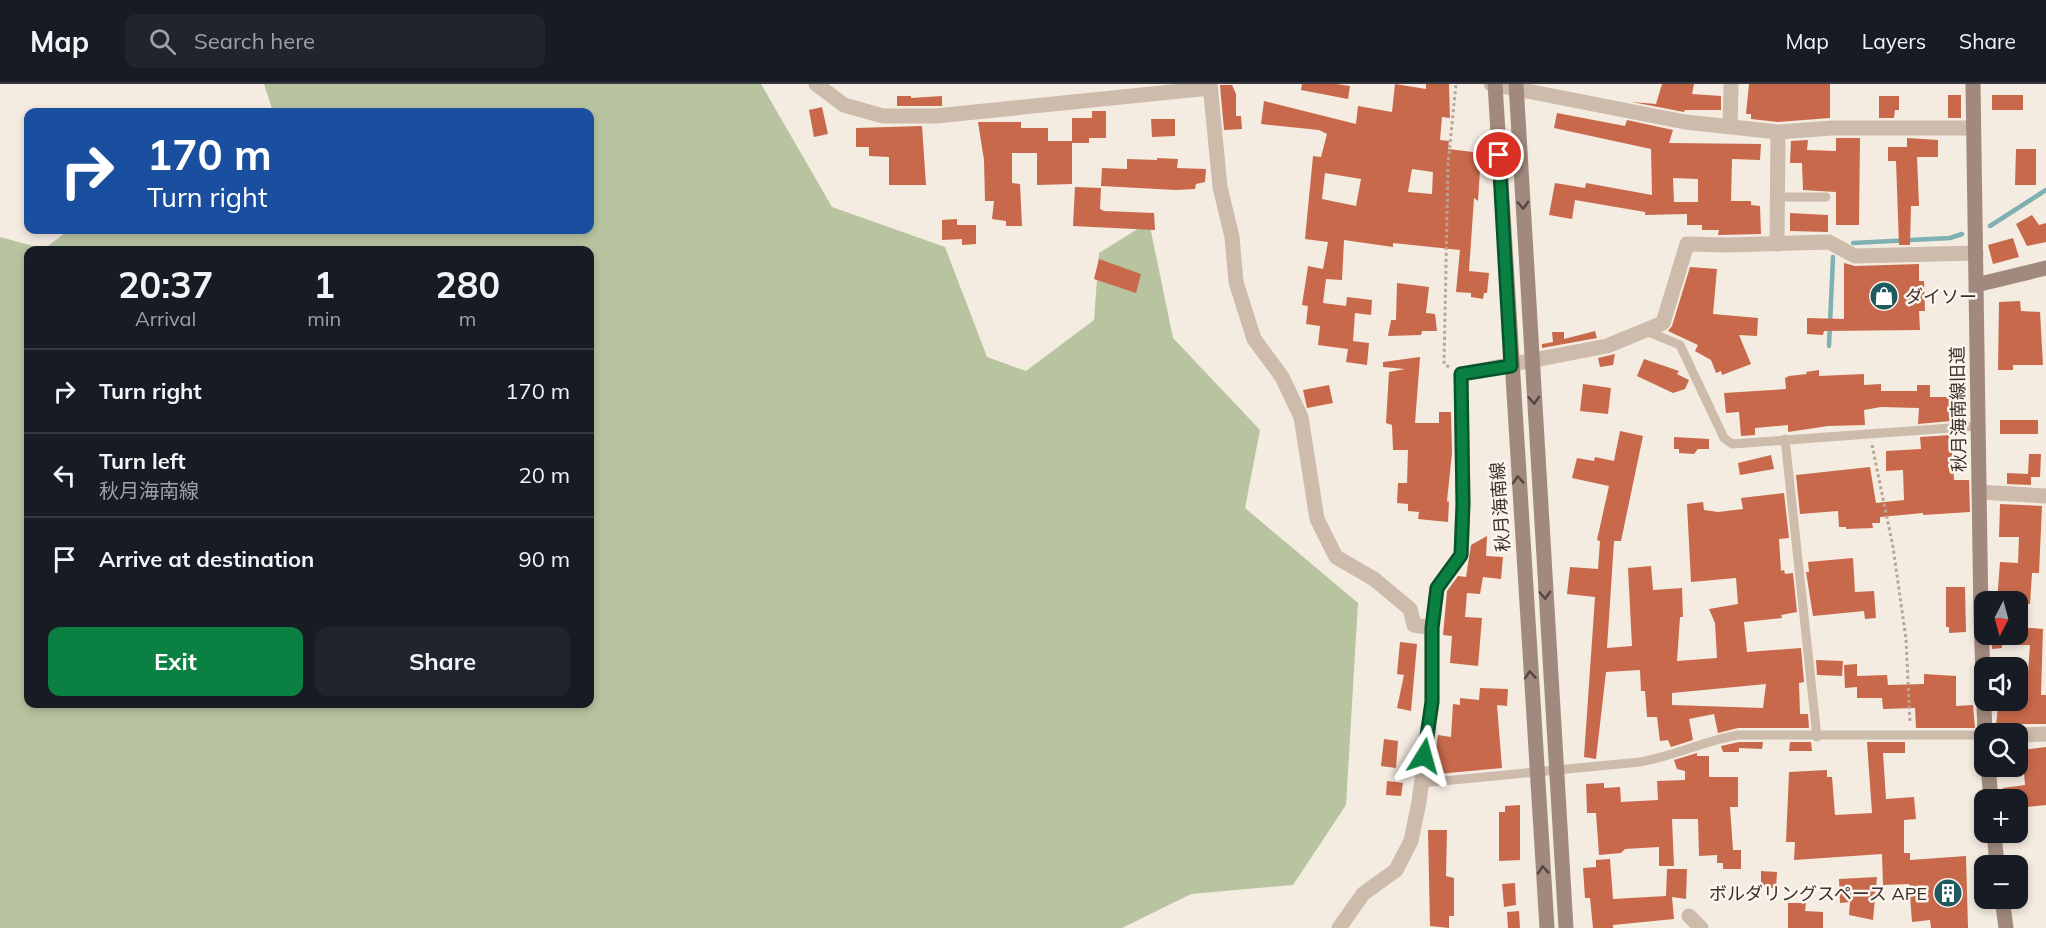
<!DOCTYPE html>
<meta charset="utf-8">
<style>
:root{--surface:#171b24;--page:#20242c;--text:#f1f3f6;--muted:#9ea1a6;--line:#363941;--accent:#0b8043}
body{margin:0;font-family:Mulish,"Noto Sans JP",sans-serif;background:var(--page);color:var(--text);height:100vh;display:flex;flex-direction:column;font-size:22px;white-space:nowrap}
*{box-sizing:border-box;margin:0}
p{font-size:20px;color:var(--muted)}
.icon{flex:none;width:33px;height:33px;fill:none;stroke:currentColor;stroke-width:2;stroke-linecap:round;stroke-linejoin:round}
.map{position:relative;flex:1;overflow:hidden}
.side{position:absolute;left:24px;top:162px;width:570px;height:462px;display:flex;flex-direction:column;background:var(--surface);border-radius:12px;box-shadow:0 3px 9px #0003}
.side>*{flex:none}
.guide{position:absolute;left:24px;top:24px;width:570px;height:126px;border-radius:12px;box-shadow:0 3px 9px #0003;background:#1a4fa0;color:#fff;overflow:hidden}
.needle{width:39px;rotate:186deg}
.fabs{position:absolute;left:1974px;top:507px;display:grid;gap:12px}
.fabs a{display:grid;place-items:center;width:54px;height:54px;border-radius:12px;background:var(--surface);box-shadow:0 3px 9px #0003;font-size:30px}
.pin{position:absolute;display:grid;place-items:center;width:51px;height:51px;color:#fff;margin:-26px;border:3px solid #fff;border-radius:50%;box-shadow:0 2px 6px #0007}
.me{position:absolute;width:66px;margin:-33px;rotate:8deg;stroke-linejoin:round;filter:drop-shadow(0 0 4px #0008)}
.turn{display:flex;align-items:center;gap:21px;height:126px;padding:0 24px;font-size:27px}
.turn .icon{width:78px;height:78px;stroke-width:2.5}
.turn b{display:block;font-size:42px;line-height:51px}
.eta{display:flex;justify-content:space-evenly;align-items:center;height:102px;text-align:center}
.eta b{font-size:36px;font-weight:700;line-height:42px}
.primary-button{display:flex;gap:12px;margin-top:auto;padding:12px 24px}
.primary-button a{flex:1;height:69px;border-radius:12px;background:var(--accent);color:#fff;font-size:24px;font-weight:700;line-height:69px;text-align:center}
.primary-button a+a{background:var(--page);color:var(--text)}
ul{padding:0;list-style:none}
li{display:flex;align-items:center;gap:18px;height:84px;padding:0 24px;border-top:2px solid var(--line)}
li div{flex:1}
li b{display:block;font-size:22px}
li em{font-style:normal}
header{display:flex;align-items:center;gap:36px;box-sizing:border-box;height:84px;padding:0 30px;background:var(--surface);border-bottom:2px solid var(--line)}
header strong{font-size:28px}
nav{display:flex;gap:33px;margin-inline-start:auto;font-size:21px}
.search{width:420px;height:54px;background:var(--page);display:flex;align-items:center;gap:15px;box-sizing:border-box;padding:0 21px;border-radius:12px;color:var(--muted);font-size:22px}
.map>svg:first-child{display:block}
.green{fill:#b8c4a0;fill-rule:evenodd}
.lines{fill:none;stroke-linecap:round;stroke-linejoin:round}
.stream{stroke:#7fb0b2;stroke-width:4.5}
.building{fill:#c8694b;fill-rule:evenodd}
.path{stroke:#b9a596;stroke-width:3;stroke-dasharray:3 3;stroke-linecap:butt}
.lane{stroke:#cdbbac;stroke-width:9}
.street{stroke:#cdbbac;stroke-width:15}
.secondary{stroke:#a18a7d;stroke-width:15}
.oneway{stroke:#544640}
.route-casing{stroke:#07532c;stroke-width:15}
.route{stroke:#0b8043;stroke-width:10}
.labels{text-anchor:middle;dominant-baseline:central;stroke-width:5;stroke-linejoin:round;paint-order:stroke}
.poi-label{font-size:18px;fill:#3b302b;stroke:#fbf5ee;text-anchor:start}
.street-label{font-size:18px;fill:#3b302b;stroke:#fbf5ee}
</style>
<header>
<strong>Map</strong>
<div class="search"><svg class="icon" aria-label="search" viewBox="0 0 24 24"><circle cx="10" cy="10" r="6"/><path d="M15 15l6 6"/></svg>Search here</div>
<nav><a>Map</a><a>Layers</a><a>Share</a></nav>
</header>
<div class="map">
<svg width="2046" height="844" viewBox="0 0 2046 844">
<rect width="100%" height="100%" fill="#f4ebe1"/>
<path class="green" d="M264,0h497l71,123 113,40 42,110 39,14 68,-51 5,-67 50,-31 24,116 87,92 -15,78 113,95 -12,202 -53,80 -102,9 -69,34h-1122v-691l44,12 25,-19h521v-118h-317zM28,166h562v454h-562z"/>
<g class="lines">
<path class="stream" d="M1990,142l56,-36
M1853,159l97,-5 12,-4
M1829,262l4,-89"/>
</g>
<path class="building" d="M1302,0h35l13,2 -2,13 -47,-9z
M1395,0l31,5v-5h23l1,34 -8,-1 -2,23 9,1 -1,8 33,4 -3,48 -4,-3 -5,73 20,2 -2,20h-3l-1,6 -12,-2v-4l-15,-1 4,-42 -67,-7v4l-49,-7 -2,40 -16,-1 -3,24 23,3 1,-9 25,3 -1,15 -16,-2 -2,28 16,2 -2,22 -21,-3 2,-13 -30,-4 2,-19 -14,-2 2,-18 -6,-1 6,-39 15,3 5,-27 -23,-3 8,-83 8,1 6,-23 -8,-4 -58,-6 3,-23 92,23 2,-18 34,6zM1412,85l21,3 -1,22 -24,-2zM1325,89l36,6 -5,27 -34,-7z
M1662,0h32l-2,10 29,2v14h-36l-1,2 -52,-10 24,2z
M1749,0h81v34l-52,4 -27,-3v-5h-5z
M1220,1h12l4,9v22h5l1,13 -18,1z
M1948,11h13v23h-13z
M1992,11h31v15h-31z
M897,12h14v2l31,-2v10h-45z
M1879,12h20v14h-4l-1,8h-15z
M822,23l6,27 -14,3 -5,-27z
M1092,27h14v27h-17v5h-17v-25h20z
M1557,29l68,13 2,-6 46,10 -4,13 92,1 -1,16 -28,-1 -1,42h20v4l9,1 1,28 -43,1 1,-5h-17v-5h-15v-11l-42,1v-3l-70,-12 -3,19 -23,-4 6,-32 30,5 1,-5 66,12 -1,-46 -97,-21zM1673,94l25,1v23h-24z
M1151,35h24v17l-23,1z
M978,38h43v6h27v13h24v43l-35,1v-32h-25v30l8,1 2,42h-16v-5l-14,-2 2,-18h-9l-1,-41z
M922,42l4,59h-37v-28l-20,-1v-9h-13v-19z
M1836,54h24l-1,87h-23v-33l-33,-2 -1,-27h-12l1,-22 17,-1 -1,10 29,1z
M1907,54l31,2v17h-21l2,49h-8l-1,39h-11l-3,-84h-8v-14h19z
M2016,65h20v36h-21z
M1157,74l21,1 -1,9 29,1 -1,13 -9,2 -1,5 -19,1 -75,-4 1,-18 25,1v-10l30,1z
M1075,103l26,1 -1,21 4,2 50,2 1,17 -82,-4z
M1790,129l38,2v17l-38,-1z
M2032,131l7,10 7,-2v19l-19,4 -11,-22z
M957,135v6h19v19l-14,1v-6l-20,1v-20z
M2013,154l6,19 -26,7 -5,-19z
M1099,175l42,15 -5,19 -42,-14z
M1844,179l11,3 64,-2v17h5l1,30h-6l1,19 -96,1 -1,4 -16,-1v-16l37,1z
M1690,183l27,2 -4,45 45,4 -1,18 -18,-1 12,29 -29,11 -1,-4 -5,2 -5,-13 -16,-9 3,-6 -30,-14 4,-5z
M1397,199l32,4 -3,26 9,1 2,17h-15l-1,4 -33,1 3,-16h5z
M2020,217l1,10 19,1 3,53h-30v5h-15l1,-68z
M1595,247l2,7 -55,10v-4l11,-2 -1,-10h12v7z
M1615,270l-2,11 -13,2 -2,-9z
M1420,273l-5,66h24v-11h12l1,41 -5,48 2,1 -1,20 -30,-3 1,-7 -11,-1v-7l-11,-1 1,-20h9l1,-33h-15l-1,-25 -6,-2 3,-51 16,-3 -22,-2v-5z
M1644,275l35,12 -2,3 12,6 -4,9 -12,4 -36,-17z
M1819,286v6l45,-2v11l17,-1v7h36v-6h13v12h23v20l-2,4 -33,3 1,-16 -38,-1 -17,3 1,15 -37,1 -40,6v-7l-33,3v7l-14,1 -2,-24 -13,1 -2,-20 62,-4 -1,-11 4,-2 18,-2 -1,-2z
M1583,300l28,4 -3,26 -28,-3z
M1329,301l4,18 -26,5 -4,-18z
M2000,336h38v14h-38z
M1620,347l23,5 -22,105h-7l-7,107 25,-2 -4,-78 23,-2 2,24 29,-2 1,29h-3l-3,44 40,-3 -2,-35 -6,-14 29,-5 -2,-26 -45,4 -4,-78 16,-2 1,8 14,2 25,-3 -2,-11 43,-5 5,45 -10,1 2,32 3,-1 1,4 8,-1 4,39 -16,3 1,3 -38,4 3,30 54,-4 3,34 -5,1 1,31h8l1,14h-71l-20,5 -4,-19 -25,5 4,21 -22,7 -3,-7 -8,1 -3,-24h-10l-2,-26h-4l-1,-21 -34,2 -10,87 -12,-2 11,-160 -28,-3 3,-27 28,2 2,-28 -3,-1 12,-54 -37,-8 5,-20 17,3 1,-4 19,4zM1766,600l-3,24 -91,-3v-12z
M1951,351l3,45h15l1,32 -47,3v-2l-43,4v6h-8l1,5 -27,1v-2h-7l-1,-16 -38,3 -4,-39 74,-8 6,36 28,-3 -1,-30 -17,1v-20l35,-2 -1,-12z
M1674,353l35,2v10h-11l-4,5 -15,-1v-4h-5z
M2029,370h12l-1,23h-9v8l-24,-1v-11l21,1z
M1771,371l3,14 -34,6 -2,-12z
M2000,420l42,2 -3,67h-7l-2,31 -33,-2 3,-40 18,1 1,-26h-20z
M1487,452l-1,20 17,1 -2,22 -18,-2 -3,17 -13,-1 -2,24 17,1 -4,48 -28,-3 2,-27 -9,-1 4,-44 11,-15 8,1 5,-32z
M1853,474l2,34 19,-1 2,27 -11,1 -1,-8 -51,5 -7,-44h3l-1,-10z
M1946,503h19l1,45 -17,1v-6h-3z
M2018,543l25,2 -2,66h5v29h-50l3,-24h19v-27h10l2,-28h-12z
M1991,550h11v14l-10,1z
M1400,558l17,2 -6,67 -14,-3 7,-33 -7,-1z
M1816,576l27,1 -1,15 -25,-1z
M1857,580v12l30,-1 1,10 36,-1v-10l32,2v30l17,-1 2,23h-59l-1,-20 -32,1 -1,-11h-25v-11l-12,1 -1,-23z
M1480,604l28,1 -1,17 -10,-1 5,63 -64,6v-5h-5l5,-34 13,2 2,-33 7,1v-7l19,2z
M1384,655l14,2 -2,27 -15,-2z
M1739,658h24l-1,7 -23,-1v4h-16l-2,-6z
M1790,658h21l1,9h-23z
M1867,658h38v11h-22l3,46 28,-2 2,22 -12,1v33h6v7l56,-4 2,72h-37l-1,-8 -18,2 -3,-38 -26,1 -1,-31 -88,6 1,-18h-9l3,-70 38,-2v7h5l3,38 37,-2z
M2046,663v58l-28,3v-8h-14l-1,-12 22,-3 -3,-35z
M1697,669v3h12v21h29v30h-8l3,43h8v19h-18v-6h-6v-8l-18,1 -1,-37h-26l2,47h-15v-19l-34,2 -4,4 -22,2 -3,-42h-9l-1,-29 18,-1v5l16,-1 1,15 37,-2 -1,-19 28,-1v-9l-8,-2 -3,-9z
M1387,697l16,2 -2,13 -15,-1z
M1520,721v55l-21,1v-49h6v-6z
M1428,746h19l-1,46 8,2v38h-5v12l-19,-2z
M1610,775l3,40 53,-3 1,-27h20l-1,30 -14,-2 2,22 -61,6v3h-20l-3,-30h-5l-2,-30 13,-1v-7z
M1761,787l16,1 -1,16h-15z
M1877,793l-4,43 -24,-5 1,-13 -10,1 -1,-24z
M1515,799l1,22 -12,2 -2,-23z
M1788,819h18l-1,8 18,1v16h-35z
M1519,827l1,17h-12l-1,-16z"/>
<g class="lines">
<path class="path" d="M1449,283l-5,-3 4,-200 8,-80
M1872,361l21,102 13,92 4,84"/>
<path class="lane" d="M1777,113h49
M1644,246l36,15 44,93 8,6 246,-18
M1785,355l32,298
M1421,699l219,-21c34,-6 64,-21 98,-27h246"/>
<path class="street" d="M816,0l28,21 39,11h53l274,-28
M1210,0l10,103 12,50 4,45 18,57 28,38 19,40 16,102 19,38 38,22 36,30 4,16 18,3
M1491,0l194,38 93,10 54,-4h142
M1730,42l1,-42
M1777,160l1,-112
M1979,408l67,4
M2018,651l28,-1
M1689,832l12,12
M1339,844l24,-34 33,-24 15,-29 8,-39 13,-100v-74l5,-40 24,-33 2,-51 -2,-130 146,-28 56,-23 24,-79 40,1 102,-3 26,14 121,-3"/>
<path class="secondary" d="M1495,0l52,844
M1516,0l50,844
M1973,0l8,535 4,115
M1976,201l70,-17
M1988,682l3,34
M1994,748l3,34
M2002,814l4,30"/>
</g>
<defs><path id="oneway-chevron" d="M-2-3.5L2.5 0L-2 3.5" fill="none" stroke-width="1.6" stroke-linecap="round" stroke-linejoin="round" transform="scale(1.5)"/></defs>
<g class="oneway">
<use href="#oneway-chevron" transform="translate(1523 121) rotate(87)"/>
<use href="#oneway-chevron" transform="translate(1534 316) rotate(87)"/>
<use href="#oneway-chevron" transform="translate(1518 396) rotate(-94)"/>
<use href="#oneway-chevron" transform="translate(1545 511) rotate(87)"/>
<use href="#oneway-chevron" transform="translate(1530 591) rotate(-94)"/>
<use href="#oneway-chevron" transform="translate(1543 786) rotate(-94)"/>
</g>
<g class="lines">
<g class="route-casing">
<path id="route" d="M1424,672l8,-54v-74l5,-40 24,-33 2,-51 -2,-130 50,-8 -12,-211"/>
</g>
<use href="#route" class="route"/>
</g>
<defs>
<g id="shop-disc" transform="scale(1.5)"><circle r="9.5" fill="#1f5a5e" stroke="#fbf5ee"/><path d="M-5-2.5h2.3a2.7 3.5 0 0 1 5.4 0H5L5.5 6h-11ZM-1.5-2.5h3a1.5 2.3 0 0 0-3 0Z" fill="#fff"/></g>
<g id="building-disc" transform="scale(1.5)"><circle r="9.5" fill="#1f5a5e" stroke="#fbf5ee"/><path d="M-4-6H4V6H1V3H-1V6H-4ZM-2.5-4.3h1.7v1.8h-1.7ZM.8-4.3h1.7v1.8H.8ZM-2.5-1h1.7V.8h-1.7ZM.8-1h1.7V.8H.8Z" fill="#fff"/></g>
</defs>
<g fill-rule="evenodd">
<use href="#shop-disc" x="1884" y="212"/>
<use href="#building-disc" x="1948" y="809"/>
</g>
<g class="labels">
<g class="poi-label">
<text x="1905" y="212">ダイソー</text>
<text x="1927" y="809" text-anchor="end">ボルダリングスペース APE</text>
</g>
<g class="street-label">
<text transform="translate(1958 325) rotate(-91)">秋月海南線旧道</text>
<text transform="translate(1500 423) rotate(-94)">秋月海南線</text>
</g>
</g>
</svg>
<div class="fabs">
<a><svg class="needle" viewBox="-14 -14 28 28"><path d="M0-13l5 13h-10z" fill="#e53935"/><path d="M0 13l5-13h-10z" fill="#9ea1a6"/></svg></a>
<a><svg class="icon" aria-label="sound" viewBox="0 0 24 24"><path d="M4 9h4l5-4v14l-5-4H4zM17 9q2 3 0 6"/></svg></a>
<a><svg class="icon" aria-label="search" viewBox="0 0 24 24"><circle cx="10" cy="10" r="6"/><path d="M15 15l6 6"/></svg></a>
<a>+</a>
<a>−</a>
</div>
<div class="pin" style="left:1499px;top:71px;background:#d93025"><svg class="icon" aria-label="arrive" viewBox="0 0 24 24"><path d="M6 21V4h12l-3 4 3 4H6"/></svg></div>
<svg class="me" style="left:1424px;top:672px" viewBox="-20 -20 40 40"><path d="M0-17L14 15 0 8-14 15z" fill="#0b8043" stroke="#fff" stroke-width="4"/></svg>
<div class="guide">
<div class="turn"><svg class="icon" aria-label="right" viewBox="0 0 24 24"><path d="M7 20v-9h11M14 6l5 5-5 5"/></svg><div><b>170 m</b>Turn right</div></div>
</div>
<section class="side">
<div class="eta">
<div><b>20:37</b><p>Arrival</p></div>
<div><b>1</b><p>min</p></div>
<div><b>280</b><p>m</p></div>
</div>
<ul>
<li><svg class="icon" aria-label="right" viewBox="0 0 24 24"><path d="M7 20v-9h11M14 6l5 5-5 5"/></svg><div><b>Turn right</b></div><em>170 m</em></li>
<li><svg class="icon" aria-label="left" viewBox="0 0 24 24"><path d="M17 20v-9H6M10 6l-5 5 5 5"/></svg><div><b>Turn left</b><p>秋月海南線</p></div><em>20 m</em></li>
<li><svg class="icon" aria-label="arrive" viewBox="0 0 24 24"><path d="M6 21V4h12l-3 4 3 4H6"/></svg><div><b>Arrive at destination</b></div><em>90 m</em></li>
</ul>
<div class="primary-button"><a>Exit</a><a>Share</a></div>
</section>
</div>
